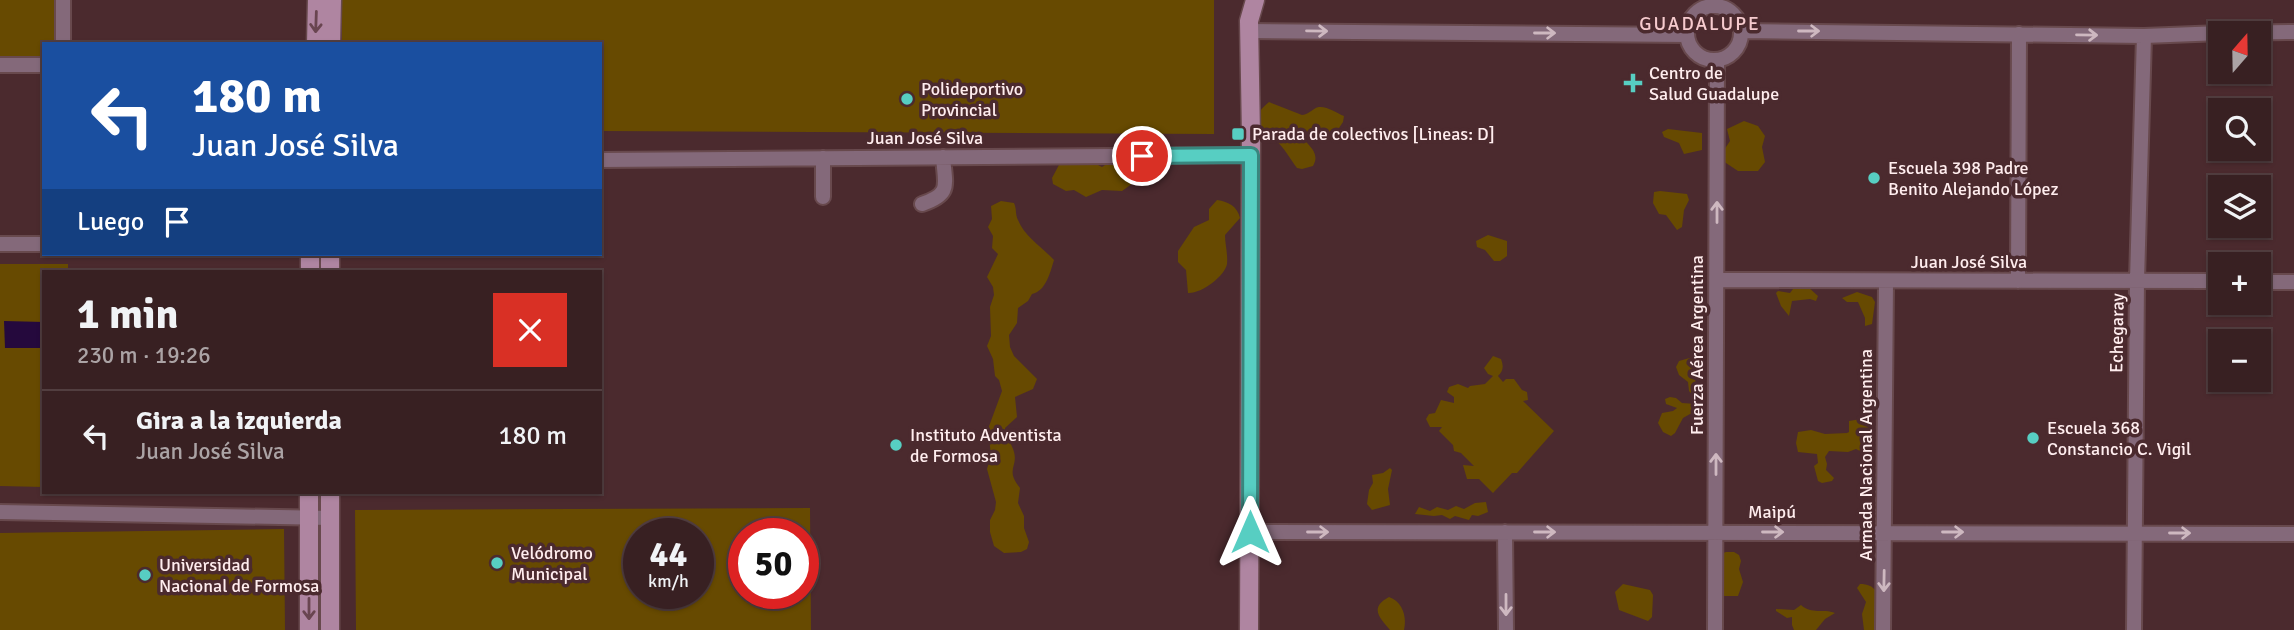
<!DOCTYPE html>
<html lang="es">
<meta charset="utf-8">
<style>
:root{--surface:#382022;--page:#3f282a;--text:#f1f3f6;--muted:#aba3a5;--line:#523e40}
body{margin:0;font-family:Signika,sans-serif;background:var(--page);color:var(--text);height:100vh;display:flex;flex-direction:column;font-size:26px;white-space:nowrap}
*{box-sizing:border-box;margin:0}
p{font-size:23px;color:var(--muted)}
.icon{flex:none;width:38px;height:38px;fill:none;stroke:currentColor;stroke-width:2;stroke-linecap:round;stroke-linejoin:round}
.map{position:relative;flex:1;overflow:hidden}
.drawer{position:absolute;left:42px;top:270px;width:560px;height:224px;display:flex;flex-direction:column;background:var(--surface);border-radius:0px;box-shadow:0 2px 5px #0004,0 0 0 2px var(--line)}
.drawer>*{flex:none}
.hud{position:absolute;left:42px;top:42px;width:560px;height:214px;border-radius:0px;box-shadow:0 2px 5px #0004,0 0 0 2px var(--line);background:#1a4fa0;color:#fff;overflow:hidden}
.needle{width:46px;rotate:20deg}
.buttons{position:absolute;left:2208px;top:21px;display:grid;gap:14px}
.buttons a{display:grid;place-items:center;width:63px;height:63px;border-radius:0px;background:var(--surface);box-shadow:0 2px 5px #0004,0 0 0 2px var(--line);font-size:35px}
.speed{position:absolute;left:623px;top:518px;display:flex;gap:14px;font-size:35px;font-weight:700;text-align:center}
.speed>*{display:grid;place-content:center;width:91px;height:91px;border-radius:50%;background:var(--surface);box-shadow:0 2px 5px #0004,0 0 0 2px var(--line);line-height:1}
.speed small{font-size:18px;font-weight:400}
.speed .limit{border:10px solid #d22;background:#fff;color:#111}
.pin{position:absolute;display:grid;place-items:center;width:60px;height:60px;color:#fff;margin:-30px;border:4px solid #fff;border-radius:50%;box-shadow:0 2px 7px #0007}
.me{position:absolute;width:77px;margin:-38px;rotate:0deg;stroke-linejoin:round;filter:drop-shadow(0 0 5px #0008)}
.turn{display:flex;align-items:center;gap:24px;height:147px;padding:0 35px;font-size:32px}
.turn .icon{width:91px;height:91px;stroke-width:2.5}
.turn b{display:block;font-size:49px;line-height:60px}
.then{display:flex;align-items:center;height:66px;padding:0 35px;background:#0003;gap:14px;font-size:26px}
.round{display:grid;place-items:center;flex:none;width:74px;height:74px;border-radius:0px;background:var(--page)}
.summary{display:flex;align-items:center;justify-content:space-between;height:119px;padding:0 35px}
h1{font-size:42px;font-weight:700;line-height:52px}
ul{padding:0;list-style:none}
li{display:flex;align-items:center;gap:21px;height:91px;padding:0 35px;border-top:2px solid var(--line)}
li div{flex:1}
li b{display:block;font-size:26px}
li em{font-style:normal}
.map>svg:first-child{display:block}
.green{fill:#674a01;fill-rule:evenodd}
.water{fill:#25093d}
.lines{fill:none;stroke-linecap:round;stroke-linejoin:round}
.minor-casing{stroke:#68494d;stroke-width:18}
.secondary-casing{stroke:#68494d;stroke-width:21}
.minor{stroke:#84697a;stroke-width:14}
.secondary{stroke:#af85a1;stroke-width:18}
.oneway{stroke:#694550}
.oneway2{stroke:#ceb8c0}
.route-casing{stroke:#39867e;stroke-width:18}
.route{stroke:#57cec2;stroke-width:12}
.poi-dot{fill:#57cec2;stroke:#4b2a2e;stroke-width:2.5}
.labels{text-anchor:middle;dominant-baseline:central;stroke-width:7;stroke-linejoin:round;paint-order:stroke}
.poi-label{font-size:18px;fill:#ffedee;stroke:#4b2a2e;text-anchor:start}
.street-label{font-size:18px;fill:#ffedee;stroke:#4b2a2e}
.neighbourhood-label{font-size:19px;letter-spacing:2px;fill:#f6cbce;stroke:#4b2a2e}
</style>
<div class="map">
<svg width="2294" height="630" viewBox="0 0 2294 630">
<rect width="100%" height="100%" fill="#4b2a2e"/>
<path class="green" d="M0,0h54l1,44h-11v15h-44z
M342,0h872v134l-614,-3v-87h-258z
M1269,102l33,13c8,-1 11,-7 17,-8 8,-1 18,6 25,9l-1,6 -6,9 -28,5 -3,6c7,7 13,14 7,24l-11,3 -5,-1c-7,-9 -13,-21 -22,-28 -3,-2 -7,-3 -10,-5 -15,-12 -8,-23 4,-33z
M1744,121l14,5 7,10 -3,11 3,15 -7,9h-20l-15,-10 1,-11 6,-9 -3,-12z
M1668,129l34,4v17l-18,4 -5,-11 -15,-6 -2,-5z
M1088,160l14,7 8,-5 23,-1 10,15 -21,15 -20,-1 -16,7 -12,-7 -8,1 -13,-7 -1,-6 8,-15z
M1660,191l27,3 2,6 -5,10 -2,17 -5,3 -11,-15 -7,-1 -6,-11 1,-11z
M1217,200c12,2 20,6 23,18l-15,17c0,9 3,19 2,29 -2,12 -26,30 -39,29l-2,-23 -8,-8v-11l16,-24 15,-7v-11z
M1001,201l13,2c3,7 1,11 4,17 7,17 23,26 36,40 -4,13 -8,31 -22,34l-4,7 -10,7 -1,15 -8,12 1,12 4,9 23,23 -4,10 -18,8 2,20 -12,11c2,10 5,13 8,21 7,18 -9,19 7,39l-2,15 6,13v12l5,14 -2,7 -6,3 -17,1 -10,-7 -4,-14v-12l5,-10 1,-8 -9,-33 4,-14 -3,-26 14,-38 -3,-11 -4,-4 -2,-17 -6,-13 4,-10 -1,-29 4,-12 -1,-8 -6,-10 11,-23 -6,-6 1,-12 -5,-9 4,-8 -1,-13z
M1488,235l19,6v15l-7,5h-6l-9,-11 -8,-3 -1,-6z
M0,264h68v7h-24v216l-44,-1z
M1796,285l12,2 10,9 -2,5 -6,-2 -18,2 -3,15 -8,-10 -5,-13 2,-2 12,2z
M1857,292l15,5 3,5 -3,22 -7,2v-8l-7,-16h-11l-5,-4z
M1493,356l8,3c3,8 2,12 -3,17l5,6 3,-3h8l8,11 5,2 1,8 -5,1 31,30 -37,42h-5l-19,20 -14,-14h-12l-4,-14 11,1 -13,-13 -7,-2 -1,-6 -14,-14 3,-4h-12l-4,-8 3,-5 6,-1 6,-13 13,3v-6l-7,-5 2,-5 9,-3 10,4 2,-2 15,-2 8,-8 -5,-2 -4,-6z
M1693,357c4,9 2,12 2,22 1,5 4,10 4,16l-6,1 -4,-5 -1,-9 -9,-7 -3,-8 3,-6z
M1670,397l6,1 6,5 14,1 1,6 -14,8 -8,15 -4,3 -8,-4 -5,-9 4,-10 11,-2 4,-3 -11,-4 -1,-5z
M1861,419c15,4 7,6 9,15 0,2 3,4 4,7l-2,5 3,2 -2,5h-4l-4,6 -3,-2v-5l-6,-3 -8,3 -19,-1 -4,6 2,7 -1,6 8,8 -2,3 -10,2 -4,-2 -4,-15 4,-3 -1,-9 -19,-2 -2,-9 2,-11 13,-2 14,4 22,-1 2,-1v-11z
M1390,468l2,2 -4,19 2,16 -18,5 -5,-6 2,-14 4,-7 -1,-8 11,-2z
M1486,502l2,10 -10,4 -6,-1 -3,5 -14,-4 -5,3 -8,-4 -8,1 -19,-2 4,-7 11,4 7,-4 11,3 8,-4 8,3 11,-6z
M810,508l1,122h-455l-1,-120zM639,534h59v59h-59zM744,534h59v59h-59z
M284,529l1,101h-285v-97z
M1726,552h8l5,3 2,6 -2,8 4,13 -5,14h-18l-5,-40z
M1623,584l27,6 3,5 -1,22 -4,4 -29,-11 -4,-18z
M1860,584c26,0 18,27 17,46h-13l-2,-16 4,-12 -9,-14z
M1389,597c14,5 18,20 15,33h-14c-9,-11 -22,-22 -1,-33z
M1801,605c11,10 22,3 34,8l-10,6 -9,11h-22l-2,-5v-8l-5,1 -11,-7v-2l18,1z"/>
<path class="water" d="M4,321l40,1v26h-39z"/>
<g class="lines">
<g class="minor-casing">
<path id="minor" d="M63,0v44
M1687 33a27 27 0 1 1 54 0a27 27 0 1 1-54 0Z
M1249,31l438,4
M1741,31l403,5 77,-3
M2224,33l70,-1
M0,65h44
M823,158v39
M600,160l651,-5
M922,204c30,-10 23,-19 21,-47
M0,244h44
M1717,280l504,1
M2018,281l1,-247
M2259,282h35
M0,512l330,6
M1249,532l1045,2
M1505,532l1,98
M1715,630l2,-570
M1883,630l3,-349
M2134,630l3,-350 7,-244"/>
</g>
<g class="secondary-casing">
<path id="secondary" d="M316,44l1,-44
M331,44l1,-44
M330,254v17
M310,271v-17
M309,492v138
M330,630v-138
M1249,630l2,-494 -2,-115 6,-21"/>
</g>
<use href="#minor" class="minor"/>
<use href="#secondary" class="secondary"/>
</g>
<defs><path id="oneway-shaft" d="M-6 0H5M1.5-3L5.5 0L1.5 3" fill="none" stroke-width="1.6" stroke-linecap="round" stroke-linejoin="round" transform="scale(1.75)"/></defs>
<g class="oneway">
<use href="#oneway-shaft" transform="translate(316 22) rotate(92)"/>
<use href="#oneway-shaft" transform="translate(309 609) rotate(90)"/>
</g>
<g class="oneway2">
<use href="#oneway-shaft" transform="translate(1317 31) rotate(1)"/>
<use href="#oneway-shaft" transform="translate(1809 31)"/>
<use href="#oneway-shaft" transform="translate(1545 33)"/>
<use href="#oneway-shaft" transform="translate(2087 35) rotate(1)"/>
<use href="#oneway-shaft" transform="translate(1717 212) rotate(-90)"/>
<use href="#oneway-shaft" transform="translate(1716 464) rotate(-90)"/>
<use href="#oneway-shaft" transform="translate(1318 532)"/>
<use href="#oneway-shaft" transform="translate(1545 532)"/>
<use href="#oneway-shaft" transform="translate(1773 532)"/>
<use href="#oneway-shaft" transform="translate(1953 532)"/>
<use href="#oneway-shaft" transform="translate(2180 533)"/>
<use href="#oneway-shaft" transform="translate(1884 581) rotate(91)"/>
<use href="#oneway-shaft" transform="translate(1506 605) rotate(90)"/>
</g>
<g class="lines">
<g class="route-casing">
<path id="route" d="M1142,156l109,-1 -1,377"/>
</g>
<use href="#route" class="route"/>
</g>
<g class="poi-dot">
<path d="M1629.5 72.5h7v7h7v7h-7v7h-7v-7h-7v-7h7z"/>
<circle cx="907" cy="99" r="7"/>
<rect x="1231" y="127" width="14" height="14" rx="3.5"/>
<circle cx="1874" cy="178" r="7"/>
<circle cx="2033" cy="438" r="7"/>
<circle cx="896" cy="445" r="7"/>
<circle cx="497" cy="563" r="7"/>
<circle cx="145" cy="575" r="7"/>
</g>
<g class="labels">
<g class="poi-label">
<text x="1649" y="73">Centro de<tspan x="1649" dy="21">Salud Guadalupe</tspan></text>
<text x="921" y="89">Polideportivo<tspan x="921" dy="21">Provincial</tspan></text>
<text x="1252" y="134">Parada de colectivos [Lineas: D]</text>
<text x="1888" y="168">Escuela 398 Padre<tspan x="1888" dy="21">Benito Alejando López</tspan></text>
<text x="2047" y="428">Escuela 368<tspan x="2047" dy="21">Constancio C. Vigil</tspan></text>
<text x="910" y="435">Instituto Adventista<tspan x="910" dy="21">de Formosa</tspan></text>
<text x="511" y="553">Velódromo<tspan x="511" dy="21">Municipal</tspan></text>
<text x="159" y="565">Universidad<tspan x="159" dy="21">Nacional de Formosa</tspan></text>
</g>
<g class="street-label">
<text x="925" y="138">Juan José Silva</text>
<text x="1969" y="262">Juan José Silva</text>
<text transform="translate(2117 333) rotate(-89)">Echegaray</text>
<text transform="translate(1697 345) rotate(-90)">Fuerza Aérea Argentina</text>
<text transform="translate(1866 455) rotate(-90)">Armada Nacional Argentina</text>
<text x="1772" y="512">Maipú</text>
</g>
<g class="neighbourhood-label">
<text x="1700" y="24">GUADALUPE</text>
</g>
</g>
</svg>
<div class="buttons">
<a><svg class="needle" viewBox="-14 -14 28 28"><path d="M0-13l5 13h-10z" fill="#e53935"/><path d="M0 13l5-13h-10z" fill="#aba3a5"/></svg></a>
<a><svg class="icon" aria-label="search" viewBox="0 0 24 24"><circle cx="10" cy="10" r="6"/><path d="M15 15l6 6"/></svg></a>
<a><svg class="icon" aria-label="layers" viewBox="0 0 24 24"><path d="M12 4l9 5-9 5-9-5zM3 14l9 5 9-5"/></svg></a>
<a>+</a>
<a>−</a>
</div>
<div class="speed"><div>44<small>km/h</small></div><div class="limit">50</div></div>
<div class="pin" style="left:1142px;top:156px;background:#d93025"><svg class="icon" aria-label="arrive" viewBox="0 0 24 24"><path d="M6 21V4h12l-3 4 3 4H6"/></svg></div>
<svg class="me" style="left:1250px;top:532px" viewBox="-20 -20 40 40"><path d="M0-17L14 15 0 8-14 15z" fill="#57cec2" stroke="#fff" stroke-width="4"/></svg>
<div class="hud">
<div class="turn"><svg class="icon" aria-label="left" viewBox="0 0 24 24"><path d="M17 20v-9H6M10 6l-5 5 5 5"/></svg><div><b>180 m</b>Juan José Silva</div></div>
<div class="then">Luego<svg class="icon" aria-label="arrive" viewBox="0 0 24 24"><path d="M6 21V4h12l-3 4 3 4H6"/></svg></div>
</div>
<section class="drawer">
<div class="summary"><div><h1>1 min</h1><p>230 m · 19:26</p></div><a class="round" style="background:#d93025;color:#fff"><svg class="icon" aria-label="close" viewBox="0 0 24 24"><path d="M6 6l12 12M18 6L6 18"/></svg></a></div>
<ul>
<li><svg class="icon" aria-label="left" viewBox="0 0 24 24"><path d="M17 20v-9H6M10 6l-5 5 5 5"/></svg><div><b>Gira a la izquierda</b><p>Juan José Silva</p></div><em>180 m</em></li>
</ul>
</section>
</div>
